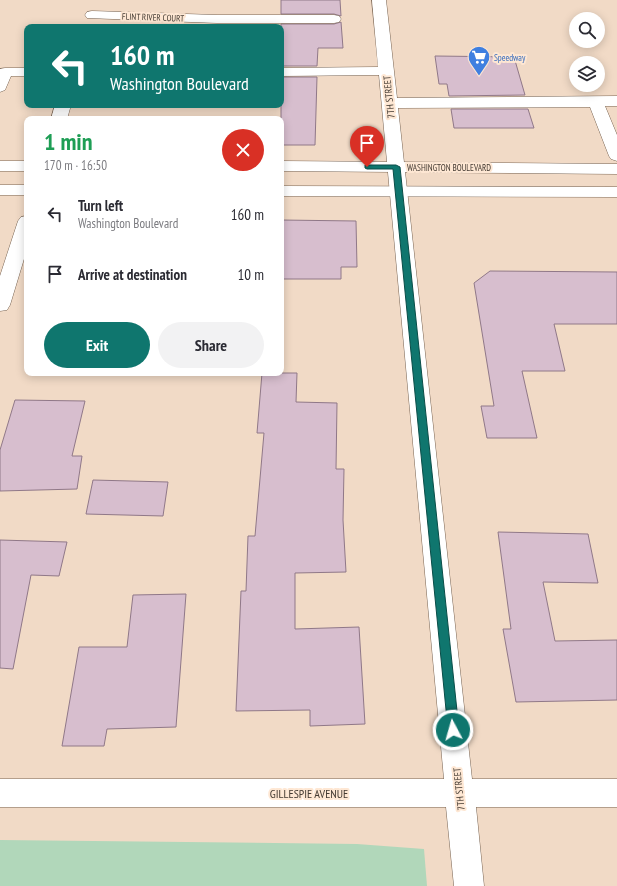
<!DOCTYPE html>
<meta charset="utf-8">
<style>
:root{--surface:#fff;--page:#f2f2f3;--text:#2b2b33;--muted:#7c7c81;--accent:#0f766e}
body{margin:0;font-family:"PT Sans Narrow",sans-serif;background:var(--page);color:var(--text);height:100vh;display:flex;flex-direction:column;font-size:15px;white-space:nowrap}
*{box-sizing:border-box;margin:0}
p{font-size:13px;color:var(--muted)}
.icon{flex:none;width:22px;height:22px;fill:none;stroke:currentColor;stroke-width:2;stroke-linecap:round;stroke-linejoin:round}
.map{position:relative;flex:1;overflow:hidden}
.sheet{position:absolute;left:24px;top:116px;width:260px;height:260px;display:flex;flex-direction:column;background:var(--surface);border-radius:8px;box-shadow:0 2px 10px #0003}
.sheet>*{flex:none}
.top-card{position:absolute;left:24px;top:24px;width:260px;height:84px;border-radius:8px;box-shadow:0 2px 10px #0003;background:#0f766e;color:#fff;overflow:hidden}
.buttons{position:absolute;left:569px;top:12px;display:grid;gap:8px}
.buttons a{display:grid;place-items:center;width:36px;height:36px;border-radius:50%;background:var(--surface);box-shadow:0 2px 10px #0003;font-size:20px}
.pin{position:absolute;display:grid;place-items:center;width:34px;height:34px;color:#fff;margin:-41px -17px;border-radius:50% 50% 50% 0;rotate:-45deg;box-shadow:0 0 4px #0007}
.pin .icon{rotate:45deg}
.me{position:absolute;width:44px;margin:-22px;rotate:354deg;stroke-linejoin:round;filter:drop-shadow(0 0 3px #0008)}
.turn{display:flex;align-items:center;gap:14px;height:84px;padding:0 20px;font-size:18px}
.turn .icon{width:52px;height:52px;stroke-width:2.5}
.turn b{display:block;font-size:28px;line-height:34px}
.round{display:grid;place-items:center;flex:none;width:42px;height:42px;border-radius:21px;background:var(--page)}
.overview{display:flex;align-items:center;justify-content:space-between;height:68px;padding:0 20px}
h1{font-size:24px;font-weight:800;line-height:30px;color:#1e9e55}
.button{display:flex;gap:8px;margin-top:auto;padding:8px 20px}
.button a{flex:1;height:46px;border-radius:24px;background:var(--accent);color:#fff;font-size:16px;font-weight:800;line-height:46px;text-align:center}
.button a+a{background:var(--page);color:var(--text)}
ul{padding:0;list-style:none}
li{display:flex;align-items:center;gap:12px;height:60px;padding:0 20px}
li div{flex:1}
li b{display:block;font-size:15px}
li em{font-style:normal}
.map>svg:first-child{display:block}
.green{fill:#b1d7ba}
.building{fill:#d7bece;stroke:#907888}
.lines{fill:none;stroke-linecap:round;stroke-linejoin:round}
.minor-casing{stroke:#786453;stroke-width:1}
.major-casing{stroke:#786453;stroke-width:1}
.minor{fill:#fff;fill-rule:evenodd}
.major{fill:#fff;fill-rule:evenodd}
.route{fill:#0f766e;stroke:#0a4d48}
.labels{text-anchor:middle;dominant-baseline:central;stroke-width:4;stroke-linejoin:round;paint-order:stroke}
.far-street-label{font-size:9px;fill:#433a32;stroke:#fee7d3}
.far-shop-label{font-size:9px;fill:#366cbe;stroke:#fee7d3;text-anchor:start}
.street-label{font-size:10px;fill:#433a32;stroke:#fee7d3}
.near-street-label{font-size:12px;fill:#433a32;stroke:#fee7d3}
</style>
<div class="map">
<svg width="617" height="886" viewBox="0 0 617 886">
<rect width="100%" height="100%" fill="#f1dac6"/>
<path class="green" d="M0,840l357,4 67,5 3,37h-427z"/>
<path class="building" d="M281,0h59l1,16 -7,-2h-53z
M341,22l2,26h-25l-1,18h-36v-42h53z
M435,56l79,1 11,38 -76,1 -2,-12h-8z
M281,77h36l-2,68h-34z
M451,109h77l6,19h-80z
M281,220l75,1 1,46h-16v12h-60z
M490,271l127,1v52h-63l11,47h-43l15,67h-50l-6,-32h13l-20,-123z
M262,373h35l-1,29 41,1 -1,66h8l-1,51 3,52 -51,1v56l64,-2 6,97 -55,2v-16l-74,1 5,-120h5l2,-55h7l9,-103h-7z
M15,400l70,1 -13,55h10l-5,33 -77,2v-41z
M93,480l75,2 -5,34 -77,-2z
M498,532l90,2 10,49 -55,-1 12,59 62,-1v60l-101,2 -13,-73h8z
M0,540l67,2 -8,34 -28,-1 -18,94 -13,-1z
M186,594l-10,133 -69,2 -3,17h-42l17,-99h48l6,-52z"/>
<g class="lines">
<g class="minor-casing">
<path id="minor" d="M372,0h14l11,98 220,-2v10h-12l12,29v26l-6,-2 -2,-3 -19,-49 -192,1 74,671h145v28h-141l8,79h-30l-8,-79h-446v-28h444l-65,-704 -98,1v-8l97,-1z
M92,11l125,4h117l5,1 2,3 -2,3 -5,1h-117l-130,-5 -2,-3 2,-3z
M5,68h22v8h-16l-6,14 -5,2v-23z
M55,105h16l-4,14h-16z
M27,216v33l-17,56 -3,5 -7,1v-35l18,-55 3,-4z"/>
</g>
<g class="major-casing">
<path id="major" d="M0,161h27v10h-27z
M281,161l336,3v10l-336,-3z
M0,185h27v10h-27z
M281,186l336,1v10l-336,-1z"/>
</g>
<use href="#minor" class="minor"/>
<use href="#major" class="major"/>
</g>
<path class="route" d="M365,165h31l4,2 59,563 -2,4 -4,1 -4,-1 -1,-4 -55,-561h-26l-2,-1z"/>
<defs>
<g id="supermarket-pin" transform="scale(1.15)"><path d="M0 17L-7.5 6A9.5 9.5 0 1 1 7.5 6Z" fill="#3f7fe0" stroke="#fee7d3"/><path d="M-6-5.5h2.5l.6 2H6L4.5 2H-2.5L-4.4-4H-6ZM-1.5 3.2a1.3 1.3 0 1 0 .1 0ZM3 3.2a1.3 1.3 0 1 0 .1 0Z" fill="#fff"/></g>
</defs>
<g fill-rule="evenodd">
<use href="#supermarket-pin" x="479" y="57"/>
</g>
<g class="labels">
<g class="far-street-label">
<text transform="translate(153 17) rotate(2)">FLINT RIVER COURT</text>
<text x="449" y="167">WASHINGTON BOULEVARD</text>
</g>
<g class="far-shop-label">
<text x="494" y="57">Speedway</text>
</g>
<g class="street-label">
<text transform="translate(389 97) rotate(-96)">7TH STREET</text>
<text transform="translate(459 789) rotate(-96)">7TH STREET</text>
</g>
<g class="near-street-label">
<text x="309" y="793">GILLESPIE AVENUE</text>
</g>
</g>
</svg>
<div class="buttons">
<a><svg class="icon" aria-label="search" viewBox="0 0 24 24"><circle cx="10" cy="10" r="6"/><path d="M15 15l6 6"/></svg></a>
<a><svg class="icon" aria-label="layers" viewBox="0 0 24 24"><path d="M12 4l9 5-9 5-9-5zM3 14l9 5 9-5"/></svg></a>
</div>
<div class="pin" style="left:367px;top:167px;background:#d93025"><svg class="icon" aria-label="arrive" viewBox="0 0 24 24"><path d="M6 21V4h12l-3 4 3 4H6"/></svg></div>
<svg class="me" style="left:453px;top:730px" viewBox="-20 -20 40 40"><circle r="17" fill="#0f766e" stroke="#fff" stroke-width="3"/><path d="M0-11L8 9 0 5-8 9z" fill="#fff"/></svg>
<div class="top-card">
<div class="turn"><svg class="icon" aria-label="left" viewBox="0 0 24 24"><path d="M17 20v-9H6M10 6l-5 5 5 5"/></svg><div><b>160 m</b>Washington Boulevard</div></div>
</div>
<section class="sheet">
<div class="overview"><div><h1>1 min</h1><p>170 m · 16:50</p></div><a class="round" style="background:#d93025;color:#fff"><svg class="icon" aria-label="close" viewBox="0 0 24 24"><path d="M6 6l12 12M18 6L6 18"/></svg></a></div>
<ul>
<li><svg class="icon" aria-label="left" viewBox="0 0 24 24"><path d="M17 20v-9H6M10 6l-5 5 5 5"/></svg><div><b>Turn left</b><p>Washington Boulevard</p></div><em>160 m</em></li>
<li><svg class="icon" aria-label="arrive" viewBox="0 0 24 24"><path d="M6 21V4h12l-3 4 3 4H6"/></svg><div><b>Arrive at destination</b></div><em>10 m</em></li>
</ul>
<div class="button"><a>Exit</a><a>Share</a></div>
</section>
</div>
